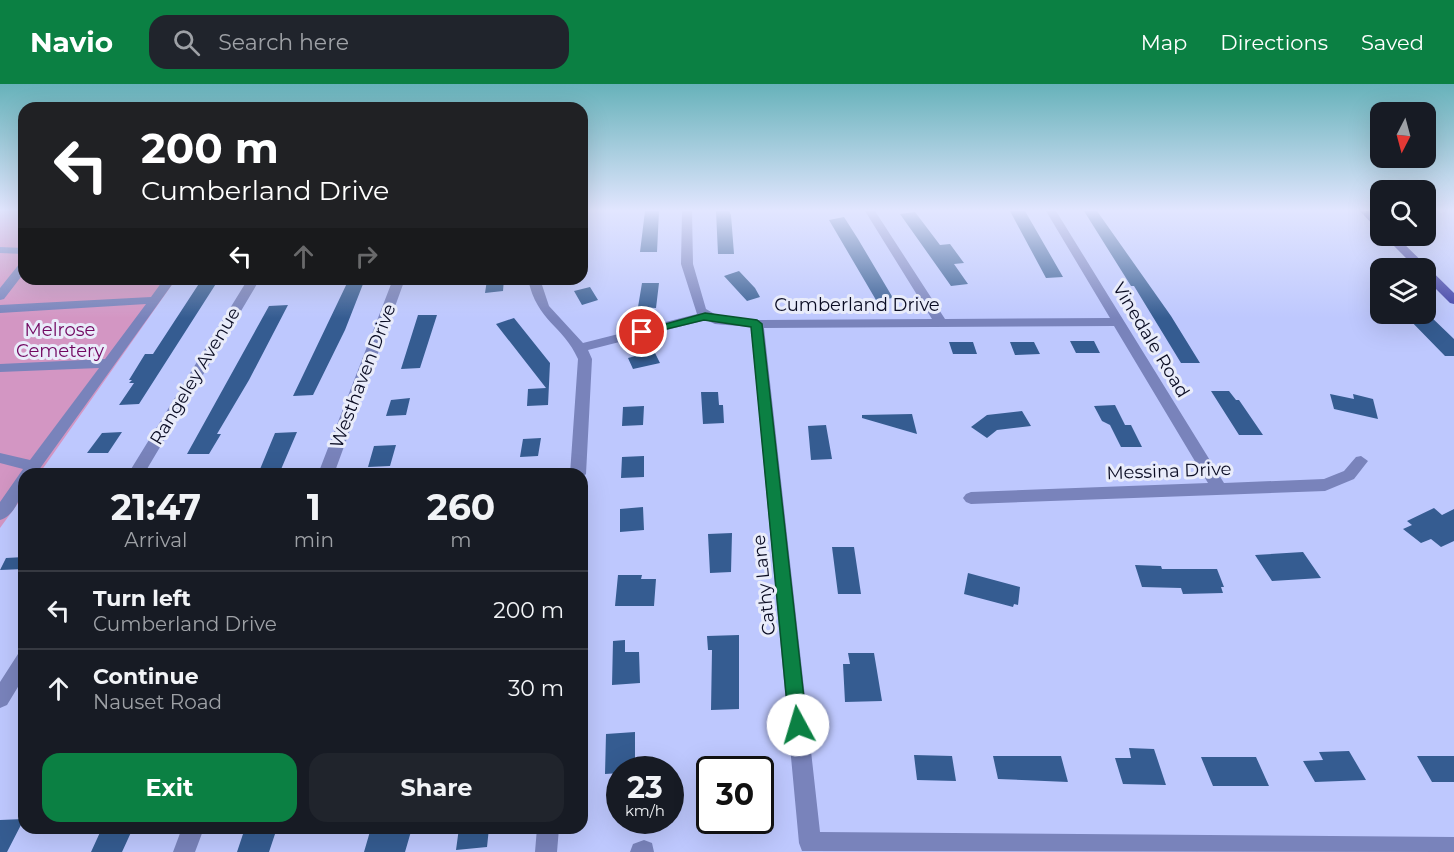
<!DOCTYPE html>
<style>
:root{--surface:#171b24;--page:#20242c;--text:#f1f3f6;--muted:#9ea1a6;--line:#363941;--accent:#0b8043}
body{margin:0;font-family:Montserrat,sans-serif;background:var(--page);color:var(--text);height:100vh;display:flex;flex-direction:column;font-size:22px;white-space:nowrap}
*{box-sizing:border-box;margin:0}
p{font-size:20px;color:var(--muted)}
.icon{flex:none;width:33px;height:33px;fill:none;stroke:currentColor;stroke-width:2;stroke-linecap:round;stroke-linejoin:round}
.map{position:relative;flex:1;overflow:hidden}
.details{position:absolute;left:18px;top:384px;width:570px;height:366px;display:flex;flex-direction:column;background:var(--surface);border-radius:18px;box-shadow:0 6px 24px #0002}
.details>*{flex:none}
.top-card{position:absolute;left:18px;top:18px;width:570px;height:183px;border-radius:18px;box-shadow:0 6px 24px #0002;background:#202124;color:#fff;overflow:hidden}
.needle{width:39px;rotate:186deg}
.buttons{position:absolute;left:1370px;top:18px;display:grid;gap:12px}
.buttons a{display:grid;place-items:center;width:66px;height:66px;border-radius:12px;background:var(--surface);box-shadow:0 6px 24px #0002;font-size:30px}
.speed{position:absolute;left:606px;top:672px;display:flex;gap:12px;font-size:30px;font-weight:700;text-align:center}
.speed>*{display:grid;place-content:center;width:78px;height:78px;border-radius:50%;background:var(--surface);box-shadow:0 6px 24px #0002;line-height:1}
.speed small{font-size:15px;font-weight:400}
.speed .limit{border:3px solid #111;border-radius:9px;background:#fff;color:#111}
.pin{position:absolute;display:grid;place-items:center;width:51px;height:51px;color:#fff;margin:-26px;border:3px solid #fff;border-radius:50%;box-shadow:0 2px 6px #0007}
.me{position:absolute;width:66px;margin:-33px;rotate:354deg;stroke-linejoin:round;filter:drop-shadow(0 0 4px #0008)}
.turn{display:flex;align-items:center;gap:21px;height:126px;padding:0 24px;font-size:27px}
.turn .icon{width:78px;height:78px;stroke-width:2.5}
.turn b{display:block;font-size:42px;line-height:51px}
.lanes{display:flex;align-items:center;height:57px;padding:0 24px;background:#0003;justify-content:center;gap:30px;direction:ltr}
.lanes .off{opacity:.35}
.eta{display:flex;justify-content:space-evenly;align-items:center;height:102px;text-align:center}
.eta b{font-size:36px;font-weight:700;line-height:42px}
.action{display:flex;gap:12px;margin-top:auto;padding:12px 24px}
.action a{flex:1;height:69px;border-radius:18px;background:var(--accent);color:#fff;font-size:24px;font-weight:700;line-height:69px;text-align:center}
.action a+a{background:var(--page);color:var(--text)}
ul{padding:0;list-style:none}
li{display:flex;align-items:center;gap:18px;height:78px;padding:0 24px;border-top:2px solid var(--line)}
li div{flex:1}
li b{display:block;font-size:22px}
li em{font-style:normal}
header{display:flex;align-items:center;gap:36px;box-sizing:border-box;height:84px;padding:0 30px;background:var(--accent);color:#fff}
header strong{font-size:28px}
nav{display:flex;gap:33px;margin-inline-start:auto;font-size:21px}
.search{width:420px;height:54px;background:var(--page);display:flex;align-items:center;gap:15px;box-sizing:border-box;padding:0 21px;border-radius:18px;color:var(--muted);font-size:22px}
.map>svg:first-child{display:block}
.green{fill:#d396c3}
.building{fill:#355c91}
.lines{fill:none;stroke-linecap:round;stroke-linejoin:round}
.minor{fill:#7983bb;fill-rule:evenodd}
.major{fill:#3d3ea6;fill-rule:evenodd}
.route{fill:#0b8043;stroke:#07532c;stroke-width:1.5}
.labels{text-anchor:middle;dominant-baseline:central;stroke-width:6;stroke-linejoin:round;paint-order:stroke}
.street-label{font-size:18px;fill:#0a0c23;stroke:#e9ecfa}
.park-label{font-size:18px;fill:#710660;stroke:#e9ecfa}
</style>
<header>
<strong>Navio</strong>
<div class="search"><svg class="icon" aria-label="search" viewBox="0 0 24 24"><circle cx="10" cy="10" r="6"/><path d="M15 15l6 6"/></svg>Search here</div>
<nav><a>Map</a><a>Directions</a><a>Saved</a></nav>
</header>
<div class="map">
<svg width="1454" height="768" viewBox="0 0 1454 768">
<rect width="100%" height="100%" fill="#bec8fe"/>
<path class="green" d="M0,127h24v68h152l-137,195h-15v21l-24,33z"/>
<path class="building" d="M645,127h14l-2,41h-17z
M716,127h13l2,4 3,39h-16z
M1010,127h15l38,66 -17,1z
M1084,127h13l74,105 29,47h-19l-47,-77h-3z
M915,128l25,33 10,-1 14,19 -10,1 14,20 -17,2 -51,-72z
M844,133l14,22 35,59 -17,2 -47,-80z
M739,187l16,17 5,9 -13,4 -23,-25z
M202,195h17l-80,125 -20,1 15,-22h-5l3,-3h-3l16,-26h8z
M349,195h16l-20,51 -32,65 -20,1z
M504,195l-1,12 -18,2 2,-13z
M642,199h17l-3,25 -18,-1z
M590,203l8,13 -16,5 -8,-14z
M288,221l-39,75 -32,54h4l-12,20h-22l82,-148z
M1404,230h24l26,25v17h-9z
M418,231h19l-17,53 -19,1z
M514,234l36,45 -2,42 -21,1 1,-17 18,-1 -50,-64z
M1070,257h24l6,12h-24z
M949,258h24l4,12h-24z
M1010,258h24l6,12 -25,1z
M654,267l6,12 -27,6 -5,-11z
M1211,307h18l7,9h3l24,35h-24z
M701,308h17l1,13h4l1,18 -21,1z
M1330,310l24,5 -1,-5 20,5 5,20 -44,-10z
M410,314l-4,17 -20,1 5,-16z
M1115,321l10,20h6l11,22h-21l-11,-22 -8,-4 -8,-15z
M644,322l-1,19 -21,1 1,-19z
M1022,327l9,15 -34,4 -10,8 -16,-11 16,-12z
M912,330l5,20 -55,-16v-3z
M826,341l6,34 -21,1 -3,-34z
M122,348l-14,21h-21l15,-20z
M297,348l-18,42h-21l17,-41z
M541,354l-3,18 -18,1 3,-18z
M396,361l-6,21 -22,1 6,-21z
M644,372v21l-23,1 1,-21z
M643,423l1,23 -24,2v-23z
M1434,424l8,7 12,-6v32l-13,6 -10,-8 -10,4 -18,-14 9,-4 -5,-4z
M732,449l-1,39 -21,1 -2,-39z
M832,463h22l7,47h-23z
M1303,468l18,26 -49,3 -17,-26z
M24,473v12l-24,1 6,-12z
M1135,481l26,1 1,3h55l7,18h-3l2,6 -40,1 -2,-6 -39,-1z
M968,489l52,14 -2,18 -4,-1 -1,3 -49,-13z
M618,491h24l-1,4h15l-2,27h-39z
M739,551v74l-28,1 1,-60h-4l-1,-14z
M625,556v12h14l1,31 -28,2 1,-44z
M848,569h26l8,48 -37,1 -2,-38h7z
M635,648v38h-15v3l-15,1 1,-40z
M1129,664l25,1 12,36 -43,-1 -8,-26h16z
M1349,667l17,29 -51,2 -12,-21 20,-1 -4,-8z
M914,671l38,1 4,25 -39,-1z
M993,672h68l7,26 -70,-3z
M1417,672h37v26h-22z
M1201,673h55l13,29h-56z
M24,735l-17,33h-7v-32z
M102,744h31l-11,24h-31z
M245,744h32l-8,24h-32z
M371,744h41l-7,24h-41z
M459,744h30l-2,19 -31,3z"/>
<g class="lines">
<path class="minor" d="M682,127h10l1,53 13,45 12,7 39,4 175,-1 -67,-108h10l70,108 165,-1 -64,-107h10l168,272 100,-4 20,-8 12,-14 5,-1 7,5 -14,18 -29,12 -354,13 -5,-2 -3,-4 3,-4 5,-2 237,-9 -94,-157 -350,2 56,504 634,5v15l-652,-1 -3,-8 -48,-516 -36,-3 -9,-4 -118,30 4,9 -6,115 -4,4v-4h-12l8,-115c-15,-34 -41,-37 -50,-80h12l9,27 34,37 114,-29 -16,-50z
M0,163l24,1v6l-24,-1z
M24,178v11l-20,26 -4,1v-12l20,-25z
M164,195h12l-140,195h-12c0,16 -7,41 -24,46v-18l23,-33 -23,-6v-10l30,7 69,-92 -99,4v-8l105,-5 41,-55 -146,9v-8l151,-8z
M248,195h12l-116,195h-16z
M393,195h12l-71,195h-16z
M24,568v25l-17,28 -7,3v-26l18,-28z
M182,744h22l-9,24h-22z
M537,744h22l-2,24h-22z
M644,756l8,3 2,9h-24l3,-8z"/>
<path class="major" d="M1360,127h11l9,9v9l-4,-1z
M1384,152h12l58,57v11l-4,-1 -25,-25v-10h-9z"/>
</g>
<linearGradient id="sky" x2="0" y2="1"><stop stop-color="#67b2ba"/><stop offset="0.54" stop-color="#e2e6ff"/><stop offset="1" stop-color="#e2e6ff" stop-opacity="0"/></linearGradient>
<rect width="1454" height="234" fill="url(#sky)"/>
<path class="route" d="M705,229l52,7 5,4 45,401 -3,6 -6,2 -6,-2 -3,-6 -38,-398 -47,-7 -62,15 -5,-3z"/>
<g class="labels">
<g class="street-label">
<text x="857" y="221">Cumberland Drive</text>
<text transform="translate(1151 256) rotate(59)">Vinedale Road</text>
<text transform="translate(195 292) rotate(-59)">Rangeley Avenue</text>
<text transform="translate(363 292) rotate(-69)">Westhaven Drive</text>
<text transform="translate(1169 387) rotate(-2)">Messina Drive</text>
<text transform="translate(764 501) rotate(-96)">Cathy Lane</text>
</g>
<g class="park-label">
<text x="60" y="246">Melrose<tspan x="60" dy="21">Cemetery</tspan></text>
</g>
</g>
</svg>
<div class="buttons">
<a><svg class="needle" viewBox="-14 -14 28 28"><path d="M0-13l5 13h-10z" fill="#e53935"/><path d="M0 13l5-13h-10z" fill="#9ea1a6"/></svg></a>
<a><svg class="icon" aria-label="search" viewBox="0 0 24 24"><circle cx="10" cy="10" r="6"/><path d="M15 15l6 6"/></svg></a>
<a><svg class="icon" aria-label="layers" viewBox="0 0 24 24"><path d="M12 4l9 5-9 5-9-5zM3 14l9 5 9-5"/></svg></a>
</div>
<div class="speed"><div>23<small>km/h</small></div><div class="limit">30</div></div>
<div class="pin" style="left:642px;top:248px;background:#d93025"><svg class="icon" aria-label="arrive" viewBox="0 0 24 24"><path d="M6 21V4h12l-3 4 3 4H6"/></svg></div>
<svg class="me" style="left:798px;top:641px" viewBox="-20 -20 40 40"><circle r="19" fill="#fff"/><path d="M0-13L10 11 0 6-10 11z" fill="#0b8043"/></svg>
<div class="top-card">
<div class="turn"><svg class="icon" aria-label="left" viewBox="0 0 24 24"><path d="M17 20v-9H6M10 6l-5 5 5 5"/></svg><div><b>200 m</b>Cumberland Drive</div></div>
<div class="lanes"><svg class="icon" aria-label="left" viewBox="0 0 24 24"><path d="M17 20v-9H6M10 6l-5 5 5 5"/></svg><svg class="icon off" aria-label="ahead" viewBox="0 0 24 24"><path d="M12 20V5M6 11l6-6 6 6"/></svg><svg class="icon off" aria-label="right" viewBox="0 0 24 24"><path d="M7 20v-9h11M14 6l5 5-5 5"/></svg></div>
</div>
<section class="details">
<div class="eta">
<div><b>21:47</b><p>Arrival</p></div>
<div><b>1</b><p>min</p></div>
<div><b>260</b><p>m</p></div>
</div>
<ul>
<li><svg class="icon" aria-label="left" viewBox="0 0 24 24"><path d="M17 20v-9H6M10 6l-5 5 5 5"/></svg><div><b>Turn left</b><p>Cumberland Drive</p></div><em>200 m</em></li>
<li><svg class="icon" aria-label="ahead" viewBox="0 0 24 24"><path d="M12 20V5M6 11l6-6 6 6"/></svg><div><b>Continue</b><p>Nauset Road</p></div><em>30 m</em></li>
</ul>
<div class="action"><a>Exit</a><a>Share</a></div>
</section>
</div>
